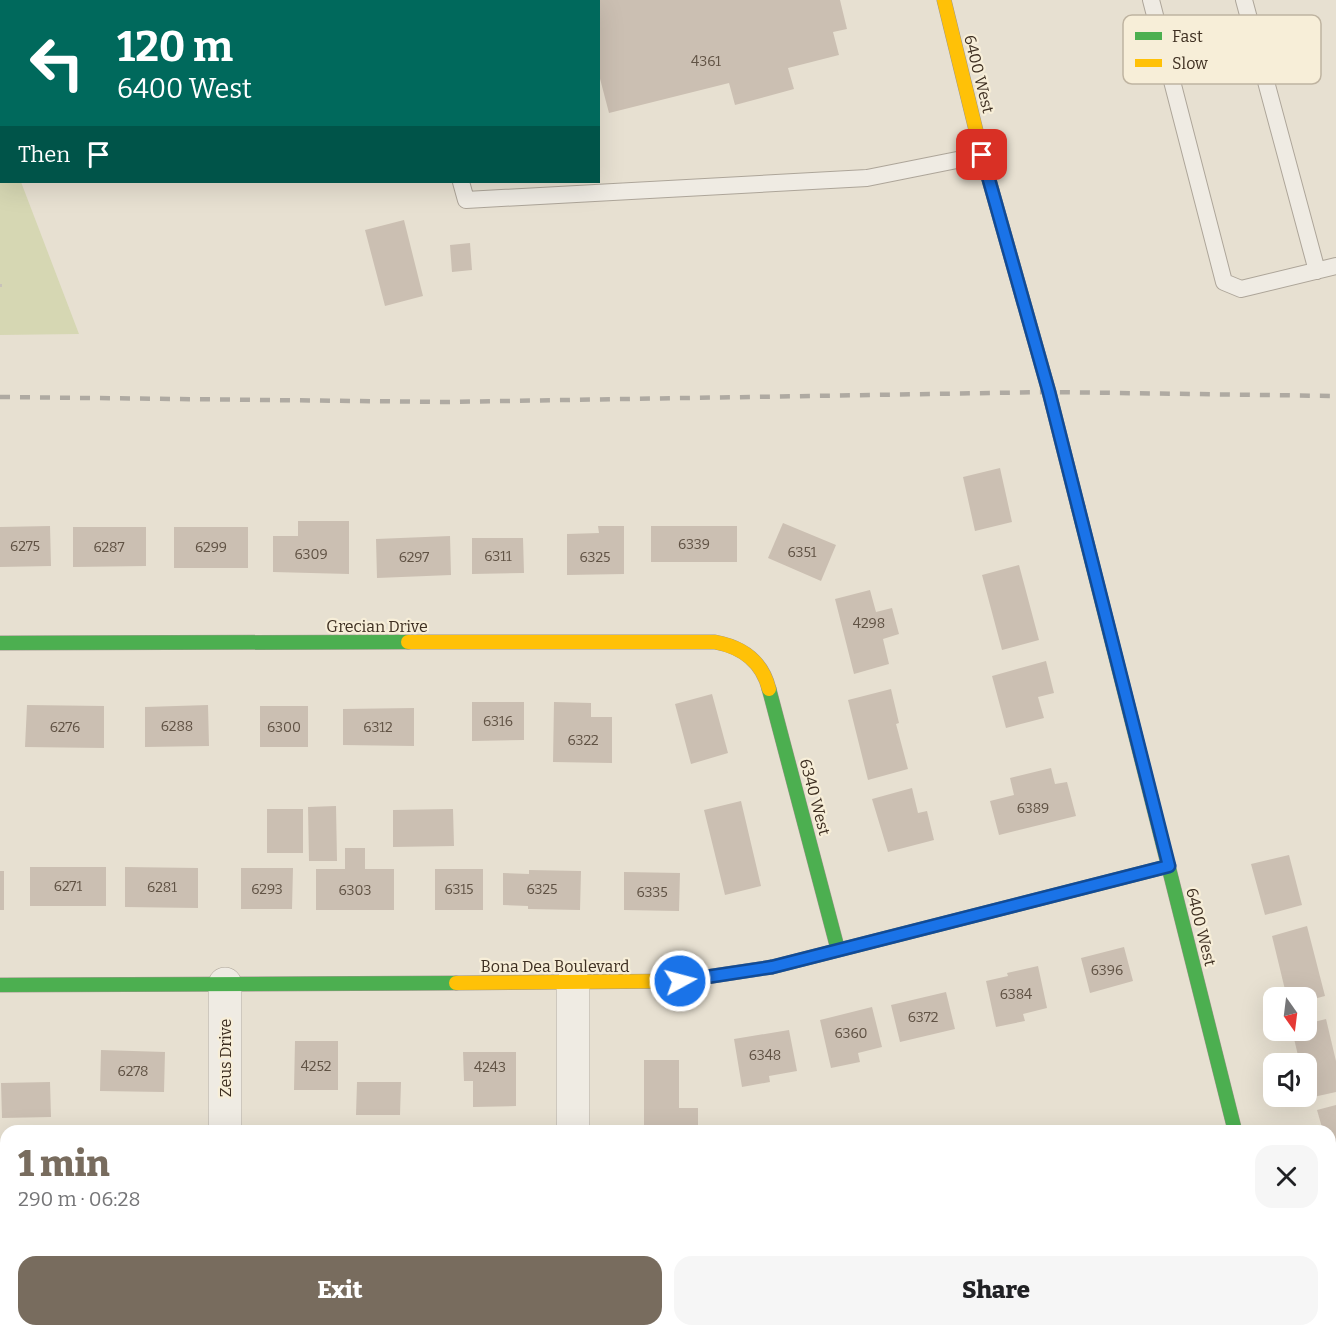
<!DOCTYPE html>
<meta charset="utf-8">
<style>
:root{--surface:#fff;--page:#f6f6f6;--text:#202124;--muted:#757577;--accent:#786c5e}
body{margin:0;font-family:Bitter,serif;background:var(--page);color:var(--text);height:100vh;display:flex;flex-direction:column;font-size:22px;white-space:nowrap}
*{box-sizing:border-box;margin:0}
p{font-size:20px;color:var(--muted)}
.icon{flex:none;width:33px;height:33px;fill:none;stroke:currentColor;stroke-width:2;stroke-linecap:round;stroke-linejoin:round}
.map{position:relative;flex:1;overflow:hidden}
.sheet{position:absolute;left:0px;top:1125px;width:1336px;height:212px;display:flex;flex-direction:column;background:var(--surface);border-radius:18px 18px 0 0;box-shadow:0 6px 24px #0002}
.sheet>*{flex:none}
.hud{position:absolute;left:0px;top:0px;width:600px;height:183px;box-shadow:0 6px 24px #0002;background:#00695c;color:#fff;overflow:hidden}
.needle{width:39px;rotate:166deg}
.controls{position:absolute;left:1263px;top:987px;display:grid;gap:12px}
.controls a{display:grid;place-items:center;width:54px;height:54px;border-radius:12px;background:var(--surface);box-shadow:0 6px 24px #0002;font-size:30px}
.pin{position:absolute;display:grid;place-items:center;width:51px;height:51px;color:#fff;margin:-26px;border-radius:12px;box-shadow:0 3px 9px #0006}
.me{position:absolute;width:66px;margin:-33px;rotate:83deg;stroke-linejoin:round;filter:drop-shadow(0 0 4px #0008)}
.turn{display:flex;align-items:center;gap:21px;height:126px;padding:0 18px;font-size:27px}
.turn .icon{width:78px;height:78px;stroke-width:2.5}
.turn b{display:block;font-size:42px;line-height:51px}
.then{display:flex;align-items:center;height:57px;padding:0 18px;background:#0003;gap:12px;font-size:22px}
.round{display:grid;place-items:center;flex:none;width:63px;height:63px;border-radius:18px;background:var(--page)}
.head{display:flex;align-items:center;justify-content:space-between;height:102px;padding:0 18px}
h1{font-size:36px;font-weight:800;line-height:45px;color:var(--accent)}
.button{display:flex;gap:12px;margin-top:auto;padding:12px 18px}
.button a{flex:1;height:69px;border-radius:18px;background:var(--accent);color:#fff;font-size:24px;font-weight:800;line-height:69px;text-align:center}
.button a+a{background:var(--page);color:var(--text)}
.map>svg:first-child{display:block}
.green{fill:#d6d7b3}
.building{fill:#cbbfb2}
.lines{fill:none;stroke-linecap:round;stroke-linejoin:round}
.lane-casing{stroke:#ada599;stroke-width:18}
.street-casing{stroke:#ada599;stroke-width:34}
.fast-casing{stroke:#9c958a;stroke-width:15}
.slow-casing{stroke:#9c958a;stroke-width:15}
.path{stroke:#c8c2b9;stroke-width:4;stroke-dasharray:4.5 3;stroke-linecap:butt}
.lane{stroke:#efebe3;stroke-width:16}
.street{stroke:#efebe3;stroke-width:33}
.fast{stroke:#4caf50;stroke-width:14}
.slow{stroke:#ffc107;stroke-width:14}
.rail{stroke:#afaaa2;stroke-width:4.5;stroke-dasharray:10 10;stroke-linecap:butt}
.route-casing{stroke:#114b97;stroke-width:15}
.route{stroke:#1a73e8;stroke-width:10}
.labels{text-anchor:middle;dominant-baseline:central;stroke-width:4.5;stroke-linejoin:round;paint-order:stroke}
.number-label{font-size:14px;fill:#605244}
.street-label{font-size:16px;fill:#3d2e20;stroke:#f7eed8}
.key{fill:#f7eed8;stroke:#bfb4a1;stroke-width:1.5}
.key-label{font-size:16px;fill:#3d2e20}
</style>
<div class="map">
<svg width="1336" height="1336" viewBox="0 0 1336 1336">
<rect width="100%" height="100%" fill="#e7e0d1"/>
<path class="green" d="M0,128l2,54h19l58,152 -79,1z"/>
<path class="building" d="M598,0h242l7,29 -14,3 6,23 -51,13 6,21 -59,16 -6,-22 -120,30 -11,-42z
M404,220l19,76 -38,10 -20,-76z
M470,243l2,27 -20,2 -2,-27z
M1000,468l12,54 -37,9 -12,-54z
M298,521h51v53l-76,-2v-36h25z
M783,523l53,22 -15,36 -53,-23z
M50,526l1,40 -51,1v-40z
M598,526h26v48l-57,1v-41l32,-1z
M651,526h86v36h-86z
M73,527h73v39l-73,1z
M174,527h74v41h-74z
M450,536l1,39 -74,3 -1,-39z
M472,538h51l1,35 -52,1z
M1019,565l20,75 -37,10 -20,-75z
M870,590l6,22 16,-4 7,26 -16,5 6,25 -35,10 -19,-75z
M1046,661l8,32 -16,4 6,21 -38,10 -14,-52z
M891,689l8,34 -3,1 12,45 -40,11 -20,-80z
M712,694l16,59 -37,11 -16,-60z
M472,702h52v38l-52,1z
M554,702l37,1v14h21v46l-59,-1z
M27,705l77,1v42l-79,-1z
M208,705l1,41 -64,1v-40z
M260,706h48v41h-48z
M414,708v38l-71,-1v-36z
M1051,768l4,16 12,-2 9,34 -77,19 -9,-34 24,-6 -4,-17z
M912,788l6,25 9,-2 7,29 -46,12 -16,-53z
M741,801l20,85 -36,9 -21,-85z
M336,806l1,55h-28l-1,-54z
M267,809h36v44h-36z
M453,809l1,37 -61,1v-37z
M345,848h20v21h29v41h-78v-41h29z
M1289,855l13,50 -37,10 -14,-51z
M30,867h76v39h-76z
M125,867l73,1v40l-73,-1z
M241,868h52l-1,41h-51z
M435,869h48v41h-48z
M529,870l52,1 -1,39 -52,-1v-3l-25,-1v-32l26,1z
M0,871h4v39h-4z
M624,872l56,1 -1,38 -55,-1z
M1307,926l18,70 -19,5v-3h-19l-15,-62z
M1124,947l9,34 -43,12 -9,-35z
M1038,966l9,42 -24,6 2,7 -29,6 -10,-46 22,-5 -1,-3z
M946,992l9,37 -55,13 -9,-37z
M872,1007l10,40 -24,6 2,9 -29,6 -11,-48z
M1326,1019l10,42v31l-27,6 -3,-9v-25h-6l-8,-34h14v-6z
M789,1030l8,41 -28,5 1,6 -28,5 -8,-48z
M295,1041h43v49h-44z
M101,1050l64,2 -1,40 -64,-1z
M463,1052h53v54l-43,1v-26h-9z
M644,1060h35v48h19v23h-54z
M50,1082l1,35 -49,1 -1,-35z
M357,1082h44l-1,33h-44z
M1336,1105v80l-3,1 -3,-11v-44h-7l-6,-21z
M1114,1125l1,6h-36v-1z
M297,1127l40,1v3h-40z
M133,1330h33v6h-33z
M476,1330h38v6h-38z
M786,1330h68l2,6h-67z
M1157,1330h37l1,6h-38z"/>
<g class="lines">
<g class="lane-casing">
<path id="lane" d="M416,0v2
M477,0l1,2
M1151,0l73,282 17,7 95,-23
M1244,0l73,271
M461,182l5,18 401,-22 115,-23"/>
</g>
<g class="street-casing">
<path id="street" d="M225,1131v-147
M573,1131v-148
M226,1330v6
M574,1330v6
M990,1336l10,-6"/>
</g>
<g class="fast-casing">
<path id="fast" d="M1078,507l157,624
M0,643l408,-1
M769,689l69,261
M772,967l397,-101
M0,985l456,-2
M1285,1330l2,6"/>
</g>
<g class="slow-casing">
<path id="slow" d="M944,0l38,155 67,237 29,115
M408,642h307c27,5 47,19 54,47
M456,983l224,-2 92,-14"/>
</g>
<path class="path" d="M0,284v3"/>
<use href="#lane" class="lane"/>
<use href="#street" class="street"/>
<use href="#fast" class="fast"/>
<use href="#slow" class="slow"/>
<path class="rail" d="M0,397l446,5 603,-10 287,4"/>
</g>
<g class="lines">
<g class="route-casing">
<path id="route" d="M680,981l92,-14 397,-101 -120,-474 -67,-237"/>
</g>
<use href="#route" class="route"/>
</g>
<g class="labels">
<g class="number-label">
<text x="706" y="61">4361</text>
<text x="694" y="544">6339</text>
<text x="25" y="546">6275</text>
<text x="109" y="547">6287</text>
<text x="211" y="547">6299</text>
<text x="802" y="552">6351</text>
<text x="311" y="554">6309</text>
<text x="498" y="556">6311</text>
<text x="414" y="557">6297</text>
<text x="595" y="557">6325</text>
<text x="869" y="623">4298</text>
<text x="498" y="721">6316</text>
<text x="177" y="726">6288</text>
<text x="65" y="727">6276</text>
<text x="284" y="727">6300</text>
<text x="378" y="727">6312</text>
<text x="583" y="740">6322</text>
<text x="1033" y="808">6389</text>
<text x="68" y="886">6271</text>
<text x="162" y="887">6281</text>
<text x="267" y="889">6293</text>
<text x="459" y="889">6315</text>
<text x="542" y="889">6325</text>
<text x="355" y="890">6303</text>
<text x="652" y="892">6335</text>
<text x="1107" y="970">6396</text>
<text x="1016" y="994">6384</text>
<text x="923" y="1017">6372</text>
<text x="851" y="1033">6360</text>
<text x="765" y="1055">6348</text>
<text x="316" y="1066">4252</text>
<text x="490" y="1067">4243</text>
<text x="133" y="1071">6278</text>
</g>
<g class="street-label">
<text transform="translate(979 74) rotate(76)">6400 West</text>
<text x="377" y="626">Grecian Drive</text>
<text transform="translate(815 797) rotate(75)">6340 West</text>
<text transform="translate(1201 927) rotate(76)">6400 West</text>
<text x="555" y="966">Bona Dea Boulevard</text>
<text transform="translate(225 1058) rotate(-90)">Zeus Drive</text>
</g>
</g>
<rect x="1123" y="15" width="198" height="69" rx="9" class="key"/>
<rect x="1135" y="32" width="27" height="8" fill="#4caf50"/>
<rect x="1135" y="59" width="27" height="8" fill="#ffc107"/>
<g class="key-label">
<text x="1172" y="42">Fast</text>
<text x="1172" y="69">Slow</text>
</g>
</svg>
<div class="controls">
<a><svg class="needle" viewBox="-14 -14 28 28"><path d="M0-13l5 13h-10z" fill="#e53935"/><path d="M0 13l5-13h-10z" fill="#757577"/></svg></a>
<a><svg class="icon" aria-label="sound" viewBox="0 0 24 24"><path d="M4 9h4l5-4v14l-5-4H4zM17 9q2 3 0 6"/></svg></a>
</div>
<div class="pin" style="left:982px;top:155px;background:#d93025"><svg class="icon" aria-label="arrive" viewBox="0 0 24 24"><path d="M6 21V4h12l-3 4 3 4H6"/></svg></div>
<svg class="me" style="left:680px;top:981px" viewBox="-20 -20 40 40"><circle r="17" fill="#1a73e8" stroke="#fff" stroke-width="3"/><path d="M0-11L8 9 0 5-8 9z" fill="#fff"/></svg>
<div class="hud">
<div class="turn"><svg class="icon" aria-label="left" viewBox="0 0 24 24"><path d="M17 20v-9H6M10 6l-5 5 5 5"/></svg><div><b>120 m</b>6400 West</div></div>
<div class="then">Then<svg class="icon" aria-label="arrive" viewBox="0 0 24 24"><path d="M6 21V4h12l-3 4 3 4H6"/></svg></div>
</div>
<section class="sheet">
<div class="head"><div><h1>1 min</h1><p>290 m · 06:28</p></div><a class="round"><svg class="icon" aria-label="close" viewBox="0 0 24 24"><path d="M6 6l12 12M18 6L6 18"/></svg></a></div>
<div class="button"><a>Exit</a><a>Share</a></div>
</section>
</div>
